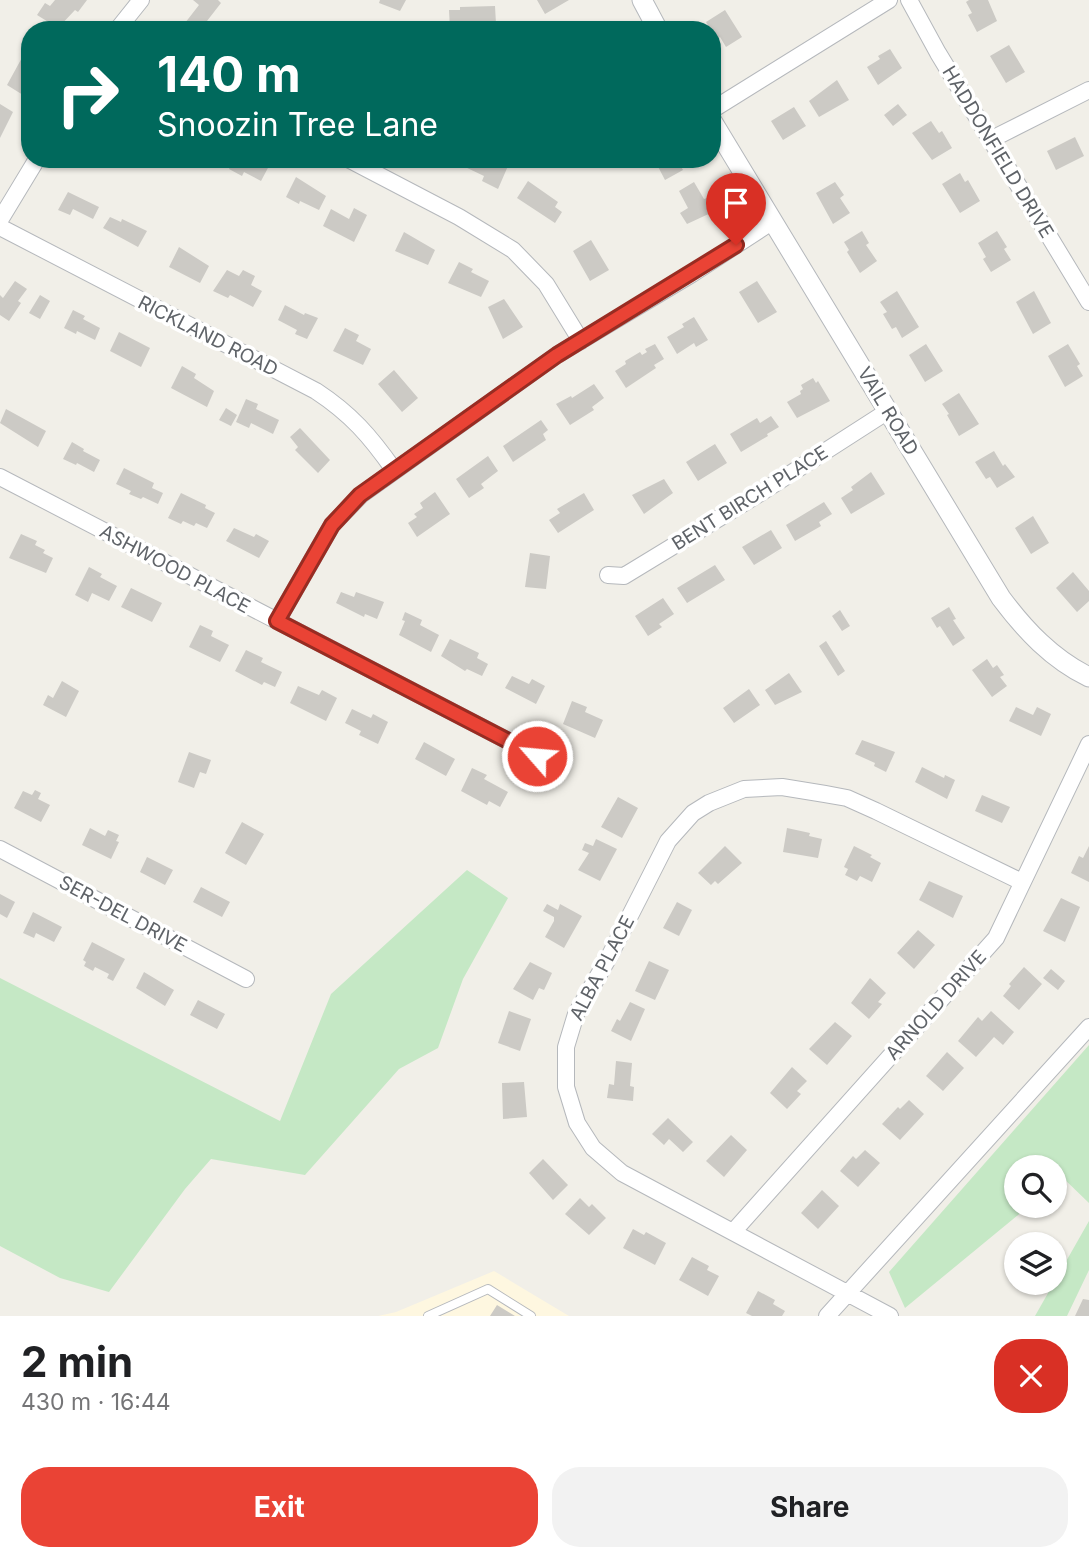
<!DOCTYPE html>
<meta charset="utf-8">
<style>
:root{--surface:#fff;--page:#f2f2f2;--text:#202124;--muted:#757577;--accent:#ea4335}
body{margin:0;font-family:Inter,sans-serif;background:var(--page);color:var(--text);height:100vh;display:flex;flex-direction:column;font-size:26px;white-space:nowrap}
*{box-sizing:border-box;margin:0}
p{font-size:23px;color:var(--muted)}
.icon{flex:none;width:38px;height:38px;fill:none;stroke:currentColor;stroke-width:2;stroke-linecap:round;stroke-linejoin:round}
.map{position:relative;height:1316px;overflow:hidden}
.sheet{display:flex;flex-direction:column;background:var(--surface);flex:1}
.sheet>*{flex:none}
.hud{position:absolute;left:21px;top:21px;width:700px;height:147px;border-radius:28px;box-shadow:0 2px 5px #0004;background:#00695c;color:#fff;overflow:hidden}
.buttons{position:absolute;left:1004px;top:1155px;display:grid;gap:14px}
.buttons a{display:grid;place-items:center;width:63px;height:63px;border-radius:50%;background:var(--surface);box-shadow:0 2px 5px #0004;font-size:35px}
.pin{position:absolute;display:grid;place-items:center;width:60px;height:60px;color:#fff;margin:-72px -30px;border-radius:50% 50% 50% 0;rotate:-45deg;box-shadow:0 0 7px #0007}
.pin .icon{rotate:45deg}
.me{position:absolute;width:77px;margin:-38px;rotate:297deg;stroke-linejoin:round;filter:drop-shadow(0 0 5px #0008)}
.turn{display:flex;align-items:center;gap:24px;height:147px;padding:0 21px;font-size:32px}
.turn .icon{width:91px;height:91px;stroke-width:2.5}
.turn b{display:block;font-size:49px;line-height:60px}
.round{display:grid;place-items:center;flex:none;width:74px;height:74px;border-radius:28px;background:var(--page)}
.overview{display:flex;align-items:center;justify-content:space-between;height:119px;padding:0 21px}
h1{font-size:42px;font-weight:700;line-height:52px}
.cta{display:flex;gap:14px;margin-top:auto;padding:14px 21px}
.cta a{flex:1;height:80px;border-radius:28px;background:var(--accent);color:#fff;font-size:28px;font-weight:700;line-height:80px;text-align:center}
.cta a+a{background:var(--page);color:var(--text)}
.map>svg:first-child{display:block}
.commercial{fill:#fef7e0}
.green{fill:#c5e8c5}
.building{fill:#cccac5}
.lines{fill:none;stroke-linecap:round;stroke-linejoin:round}
.service-casing{stroke:#b5b8bc;stroke-width:10}
.minor-casing{stroke:#b5b8bc;stroke-width:18}
.tertiary-casing{stroke:#b5b8bc;stroke-width:21}
.service{stroke:#fff;stroke-width:8}
.minor{stroke:#fff;stroke-width:16}
.tertiary{stroke:#fff;stroke-width:19}
.route-casing{stroke:#982c22;stroke-width:18}
.route{stroke:#ea4335;stroke-width:12}
.labels{text-anchor:middle;dominant-baseline:central;stroke-width:7;stroke-linejoin:round;paint-order:stroke}
.street-label{font-size:19px;fill:#5f6368;stroke:#fff}
</style>
<div class="map">
<svg width="1089" height="1316" viewBox="0 0 1089 1316">
<rect width="100%" height="100%" fill="#f1efe8"/>
<path class="commercial" d="M494,1271l75,45h-191l18,-4z"/>
<path class="green" d="M467,870l41,28 -45,81 -25,69 -39,21 -94,106 -94,-16 -26,30 -76,103 -49,-14 -60,-32v-268l280,143 51,-127z
M1089,1045v158l-28,-27 -6,7v-16h-38v39h12l-124,102 -16,-36z
M1089,1221v49l-22,46h-32z"/>
<path class="building" d="M55,0h32l-9,12 -3,-2 -17,18 -21,-13 8,-12 5,3z
M193,0h25l3,3 -21,27h-6l-9,-7 14,-18z
M380,0h26l-6,11 -21,-8z
M537,0h32l-24,14z
M969,0h19l9,21 -20,11 -9,-17 4,-2 -6,-11z
M495,6l1,18h-9v5h-37l-1,-19h11v-3z
M725,10l17,27 -16,10 -6,-10 -4,3 -10,-18z
M1009,45l16,27 -19,11 -16,-27z
M890,49l12,19 -24,17 -11,-18 13,-8 -2,-3z
M24,54l6,3v27l-7,11 -16,-10z
M837,80l12,20 -30,17 -10,-16z
M0,104l13,8 -13,26z
M898,104l9,11 -14,11 -9,-11z
M794,107l12,19 -23,14 -12,-19z
M931,121l8,12 3,-2 10,17 -20,12 -20,-27z
M1075,137l9,19 -28,14 -9,-19z
M234,159h22l13,7 -8,15 -17,-9 -2,4 -13,-7z
M466,159h28l14,7 -10,23 -16,-8 2,-5 -21,-10z
M654,159h23l6,11 -18,10z
M960,173l5,9 3,-2 12,21 -20,12 -18,-29z
M296,177l30,19 -7,14 -19,-9 -1,3 -13,-7z
M528,181l30,21 -3,5 7,5 -7,11 -38,-25z
M694,182l10,17 3,-1 8,13 -28,13 -7,-11 8,-5 -9,-17z
M835,182l9,13 -4,3 10,15 -17,11 -17,-31z
M68,192l31,15 -6,12 -20,-10 -3,6 -12,-5z
M354,208l13,7 -13,27 -31,-16 8,-17 18,10z
M110,217l11,5 1,-3 25,12 -9,16 -35,-19z
M862,231l7,12 -3,2 11,16 -17,12 -13,-21 2,-2 -5,-8z
M997,231l10,16 -3,2 7,11 -20,12 -8,-13 3,-2 -8,-14z
M404,232l31,18 -7,15 -33,-14z
M591,240l18,30 -19,11 -17,-30z
M179,247l30,19 -9,17 -31,-16z
M459,262l14,7 -2,3 18,9 -8,16 -33,-14z
M227,270l12,6 4,-6 12,6 -4,9 11,6 -9,16 -23,-12 -2,3 -15,-7z
M15,281l12,8 -9,12 3,2 -12,18 -9,-6v-20l3,3z
M757,281l20,31 -19,11 -19,-31z
M897,291l22,36 -17,11 -6,-11 -4,2 -9,-15 4,-2 -7,-10z
M1034,291l17,32 -18,11 -17,-32z
M40,295l10,6 -10,18 -11,-6z
M504,299l19,28 -20,12 -15,-32z
M285,305l19,10 1,-2 13,5 -11,21 -12,-5 2,-4 -19,-10z
M73,310l12,6 -2,3 17,9 -5,12 -18,-9 -1,3 -12,-6z
M694,317l14,23 -12,7 -2,-4 -17,11 -10,-17 17,-10 -2,-3z
M345,328l14,7 -3,6 15,8 -8,16 -30,-14z
M119,332l31,16 -9,19 -31,-16z
M655,344l9,15 -10,6 2,3 -30,20 -11,-17 11,-7 -1,-3 15,-9 2,3 5,-3 -2,-3z
M926,344l17,27 -18,11 -16,-27z
M1068,344l12,20 -3,2 6,10 -18,11 -17,-31z
M182,366l14,8 -2,4 20,13 -7,16 -36,-19z
M394,370l24,28 -16,14 -24,-28z
M813,378l3,5 2,-2 12,20 -33,17 -10,-16 14,-8 -1,-3 3,-2 -2,-4z
M594,384l10,14 -12,9 2,3 -24,15 -14,-21 15,-8 1,2z
M959,393l20,31 -20,12 -12,-21 2,-1 -7,-10z
M246,399l12,5 -2,5 23,11 -6,14 -22,-11 -2,5 -13,-6z
M226,408l11,7 -6,11 -12,-6z
M6,409l40,22 -8,16 -38,-24z
M771,416l8,11 -12,7 1,2 -27,16 -11,-18 27,-16 3,5z
M541,420l7,10 -5,4 3,6 -33,22 -10,-16z
M300,428l30,32 -12,13 -23,-23 3,-3 -8,-10z
M72,442l12,7 -1,2 17,9 -6,12 -17,-9 -1,2 -13,-6z
M715,444l12,19 -29,18 -12,-19z
M994,451l9,15 2,-2 10,13 -18,11 -7,-11 -4,2 -11,-17z
M488,456l10,15 -17,13 3,4 -15,10 -13,-19z
M124,468l30,15 -2,5 11,5 -5,11 -15,-7 -2,2 -12,-5 2,-3 -15,-7z
M871,472l14,22 -34,20 -10,-16 12,-8 -2,-3z
M664,479l9,14 -29,21 -12,-19z
M435,492l15,22 -33,23 -9,-14 9,-6 -3,-3 9,-6 -3,-5z
M181,493l25,12 -1,3 10,5 -8,15 -11,-5 -2,3 -11,-5 -2,3 -13,-6z
M584,493l10,17 -36,23 -9,-13 11,-7 -3,-4z
M824,502l8,12 -13,8 2,4 -26,15 -9,-16z
M1033,516l16,27 -18,11 -16,-26z
M234,528l20,9 2,-3 13,7 -10,17 -33,-17z
M771,530l11,18 -28,17 -12,-18z
M21,534l16,7 -2,4 10,5 -2,3 10,5 -7,15 -37,-15z
M530,553l20,3 -4,33 -21,-2z
M715,565l10,15 -38,23 -10,-15z
M89,567l13,7 -2,3 17,9 -8,15 -17,-8 -4,9 -13,-7z
M1073,572l16,19v10l-12,11 -21,-24z
M131,588l31,15 -10,19 -31,-15z
M341,592l13,5 2,-5 28,10 -7,17 -12,-5 -1,3 -28,-14z
M663,598l11,16 -15,10 3,3 -14,9 -13,-20z
M949,607l7,12 -3,1 12,18 -12,8 -13,-20 -3,2 -6,-10z
M840,610l10,16 -8,5 -10,-15z
M405,612l17,8 -2,5 19,10 -8,17 -32,-17 6,-14 -3,-1z
M200,625l13,6 -2,5 18,9 -9,17 -31,-15z
M450,639l29,14 -2,5 11,6 -6,12 -15,-7 -2,2 -24,-15z
M826,641l19,30 -7,5 -19,-30z
M246,650l17,8 -2,4 21,10 -7,15 -11,-5 -2,3 -27,-14z
M987,659l6,9 4,-3 7,10 -4,2 7,9 -15,11 -20,-27z
M789,673l13,19 -27,13 -10,-15z
M512,676l17,8 3,-5 13,7 -9,18 -31,-16z
M62,681l17,10 -13,26 -23,-12 5,-10 5,3z
M298,686l21,9 3,-5 15,8 -11,23 -36,-18z
M749,689l11,16 -26,18 -11,-15z
M572,701l15,6 -2,5 18,8 -8,18 -32,-14z
M1016,707l17,8 4,-8 14,7 -10,22 -32,-15z
M352,709l19,9 2,-4 15,8 -10,22 -19,-9 2,-4 -16,-8z
M862,740l33,12 -9,20 -12,-6 1,-3 -20,-9z
M424,742l31,17 -9,17 -31,-17z
M189,752l22,8 -5,14 -6,-2 -6,16 -16,-6z
M922,767l22,11 1,-3 10,5 -8,19 -32,-17z
M472,768l15,7 -3,4 24,13 -8,15 -11,-6 -2,4 -26,-14z
M35,790l6,3 -3,6 12,6 -9,17 -27,-14 9,-17 9,4z
M982,795l28,12 -8,16 -27,-12z
M618,797l20,11 -16,30 -21,-11z
M242,822l22,12 -18,31 -21,-12z
M90,828l15,8 3,-6 11,5 -3,6 3,1 -8,17 -29,-14z
M787,828l23,5 -1,3 13,3 -4,19 -35,-6z
M596,839l21,10 -17,32 -22,-11 11,-17 -7,-3 3,-7 8,3z
M725,846l17,17 -24,21 -3,-3 -4,4 -13,-12z
M854,846l18,9 -2,2 11,6 -9,19 -12,-6 -3,5 -12,-6 3,-6 -4,-2z
M1089,846v36l-18,-9 8,-17 4,2z
M147,857l26,13 -8,15 -25,-13z
M929,881l34,15 -10,22 -34,-18z
M201,887l29,15 -8,15 -29,-15z
M0,894l15,8 -8,16 -7,-4z
M1061,898l19,9 -15,35 -22,-11z
M677,902l15,8 -13,26 -16,-8z
M547,904l11,6 2,-6 22,12 -18,32 -19,-11 9,-16v-4l-11,-6z
M33,912l29,15 -8,15 -18,-9 -2,5 -11,-5z
M918,930l17,15 -21,24 -17,-16z
M92,942l33,17 -12,22 -6,-3 2,-4 -14,-7 -2,4 -9,-5 2,-4 -3,-2z
M649,961l20,9 -14,30 -20,-9z
M530,962l22,11 -8,17 -5,-2 -6,12 -20,-11z
M1024,967l18,17 -23,26 -16,-14 8,-10 -2,-2z
M1051,969l14,12 -7,9 -15,-12z
M144,972l30,18 -9,16 -29,-18z
M870,978l16,15 -8,9 4,2 -13,15 -18,-16z
M198,1000l27,14 -8,15 -27,-14z
M630,1002l15,7 -14,32 -20,-10 6,-12 3,2z
M509,1011l22,8 -11,32 -22,-8z
M991,1011l23,21 -11,13 -9,-8 -18,20 -18,-16 20,-24 4,4z
M835,1022l17,14 -25,29 -18,-16z
M947,1052l17,16 -21,23 -17,-15z
M616,1061l16,2 -2,23 4,1 -1,14 -26,-3 2,-14 5,1z
M792,1067l15,14 -10,10 4,3 -14,15 -17,-16z
M524,1082l3,35 -24,2 -1,-36z
M909,1100l15,14 -24,26 -18,-16 16,-17 2,2z
M668,1118l25,24 -10,10 -14,-13 -5,6 -12,-11z
M731,1135l16,15 -23,27 -18,-16z
M865,1150l15,13 -22,24 -18,-16 13,-15 3,3z
M543,1159l25,26 -15,15 -24,-27z
M822,1190l17,16 -21,23 -17,-16z
M580,1198l9,9 3,-3 14,14 -17,17 -24,-21z
M633,1229l11,6 2,-3 20,11 -11,22 -32,-17z
M1014,1253l3,1v20l-11,-6z
M692,1257l17,9 -2,4 12,6 -11,20 -29,-16z
M758,1291l17,9 -2,4 12,7 -3,5h-30l-6,-3z
M1083,1299l6,1v16h-14z
M497,1305l18,11h-25z"/>
<g class="lines">
<g class="service-casing">
<path id="service" d="M428,1316l60,-27 43,27"/>
</g>
<g class="minor-casing">
<path id="minor" d="M909,0l29,53 151,249
M117,30l24,-30
M712,110l177,-110
M990,140l99,-50
M348,159l111,58 54,33 33,34 35,57
M0,220l37,-61
M0,227l316,164c35,23 54,45 78,79
M0,477l537,279
M608,575l16,1 138,-84 126,-81
M277,621l55,-96 29,-30 196,-140 135,-81 81,-53
M0,849l246,130
M733,1232l263,-294 93,-194
M827,1316l262,-289
M890,1316l-268,-143 -29,-25 -16,-25 -11,-36v-40l10,-33 33,-57 59,-116 25,-28 16,-10 35,-14 38,-2 43,7 22,4 29,13 146,71"/>
</g>
<g class="tertiary-casing">
<path id="tertiary" d="M642,0l16,30
M712,121l289,477c24,32 51,61 88,79"/>
</g>
<use href="#service" class="service"/>
<use href="#minor" class="minor"/>
<use href="#tertiary" class="tertiary"/>
</g>
<g class="lines">
<g class="route-casing">
<path id="route" d="M537,756l-260,-135 55,-96 28,-30 197,-140 179,-110"/>
</g>
<use href="#route" class="route"/>
</g>
<g class="labels">
<g class="street-label">
<text transform="translate(998 152) rotate(59)">HADDONFIELD DRIVE</text>
<text transform="translate(208 336) rotate(27)">RICKLAND ROAD</text>
<text transform="translate(888 411) rotate(59)">VAIL ROAD</text>
<text transform="translate(750 498) rotate(-32)">BENT BIRCH PLACE</text>
<text transform="translate(175 569) rotate(28)">ASHWOOD PLACE</text>
<text transform="translate(123 914) rotate(28)">SER-DEL DRIVE</text>
<text transform="translate(602 968) rotate(-62)">ALBA PLACE</text>
<text transform="translate(936 1005) rotate(-48)">ARNOLD DRIVE</text>
</g>
</g>
</svg>
<div class="buttons">
<a><svg class="icon" aria-label="search" viewBox="0 0 24 24"><circle cx="10" cy="10" r="6"/><path d="M15 15l6 6"/></svg></a>
<a><svg class="icon" aria-label="layers" viewBox="0 0 24 24"><path d="M12 4l9 5-9 5-9-5zM3 14l9 5 9-5"/></svg></a>
</div>
<div class="pin" style="left:736px;top:245px;background:#d93025"><svg class="icon" aria-label="arrive" viewBox="0 0 24 24"><path d="M6 21V4h12l-3 4 3 4H6"/></svg></div>
<svg class="me" style="left:537px;top:756px" viewBox="-20 -20 40 40"><circle r="17" fill="#ea4335" stroke="#fff" stroke-width="3"/><path d="M0-11L8 9 0 5-8 9z" fill="#fff"/></svg>
<div class="hud">
<div class="turn"><svg class="icon" aria-label="right" viewBox="0 0 24 24"><path d="M7 20v-9h11M14 6l5 5-5 5"/></svg><div><b>140 m</b>Snoozin Tree Lane</div></div>
</div>
</div>
<section class="sheet">
<div class="overview"><div><h1>2 min</h1><p>430 m · 16:44</p></div><a class="round" style="background:#d93025;color:#fff"><svg class="icon" aria-label="close" viewBox="0 0 24 24"><path d="M6 6l12 12M18 6L6 18"/></svg></a></div>
<div class="cta"><a>Exit</a><a>Share</a></div>
</section>
